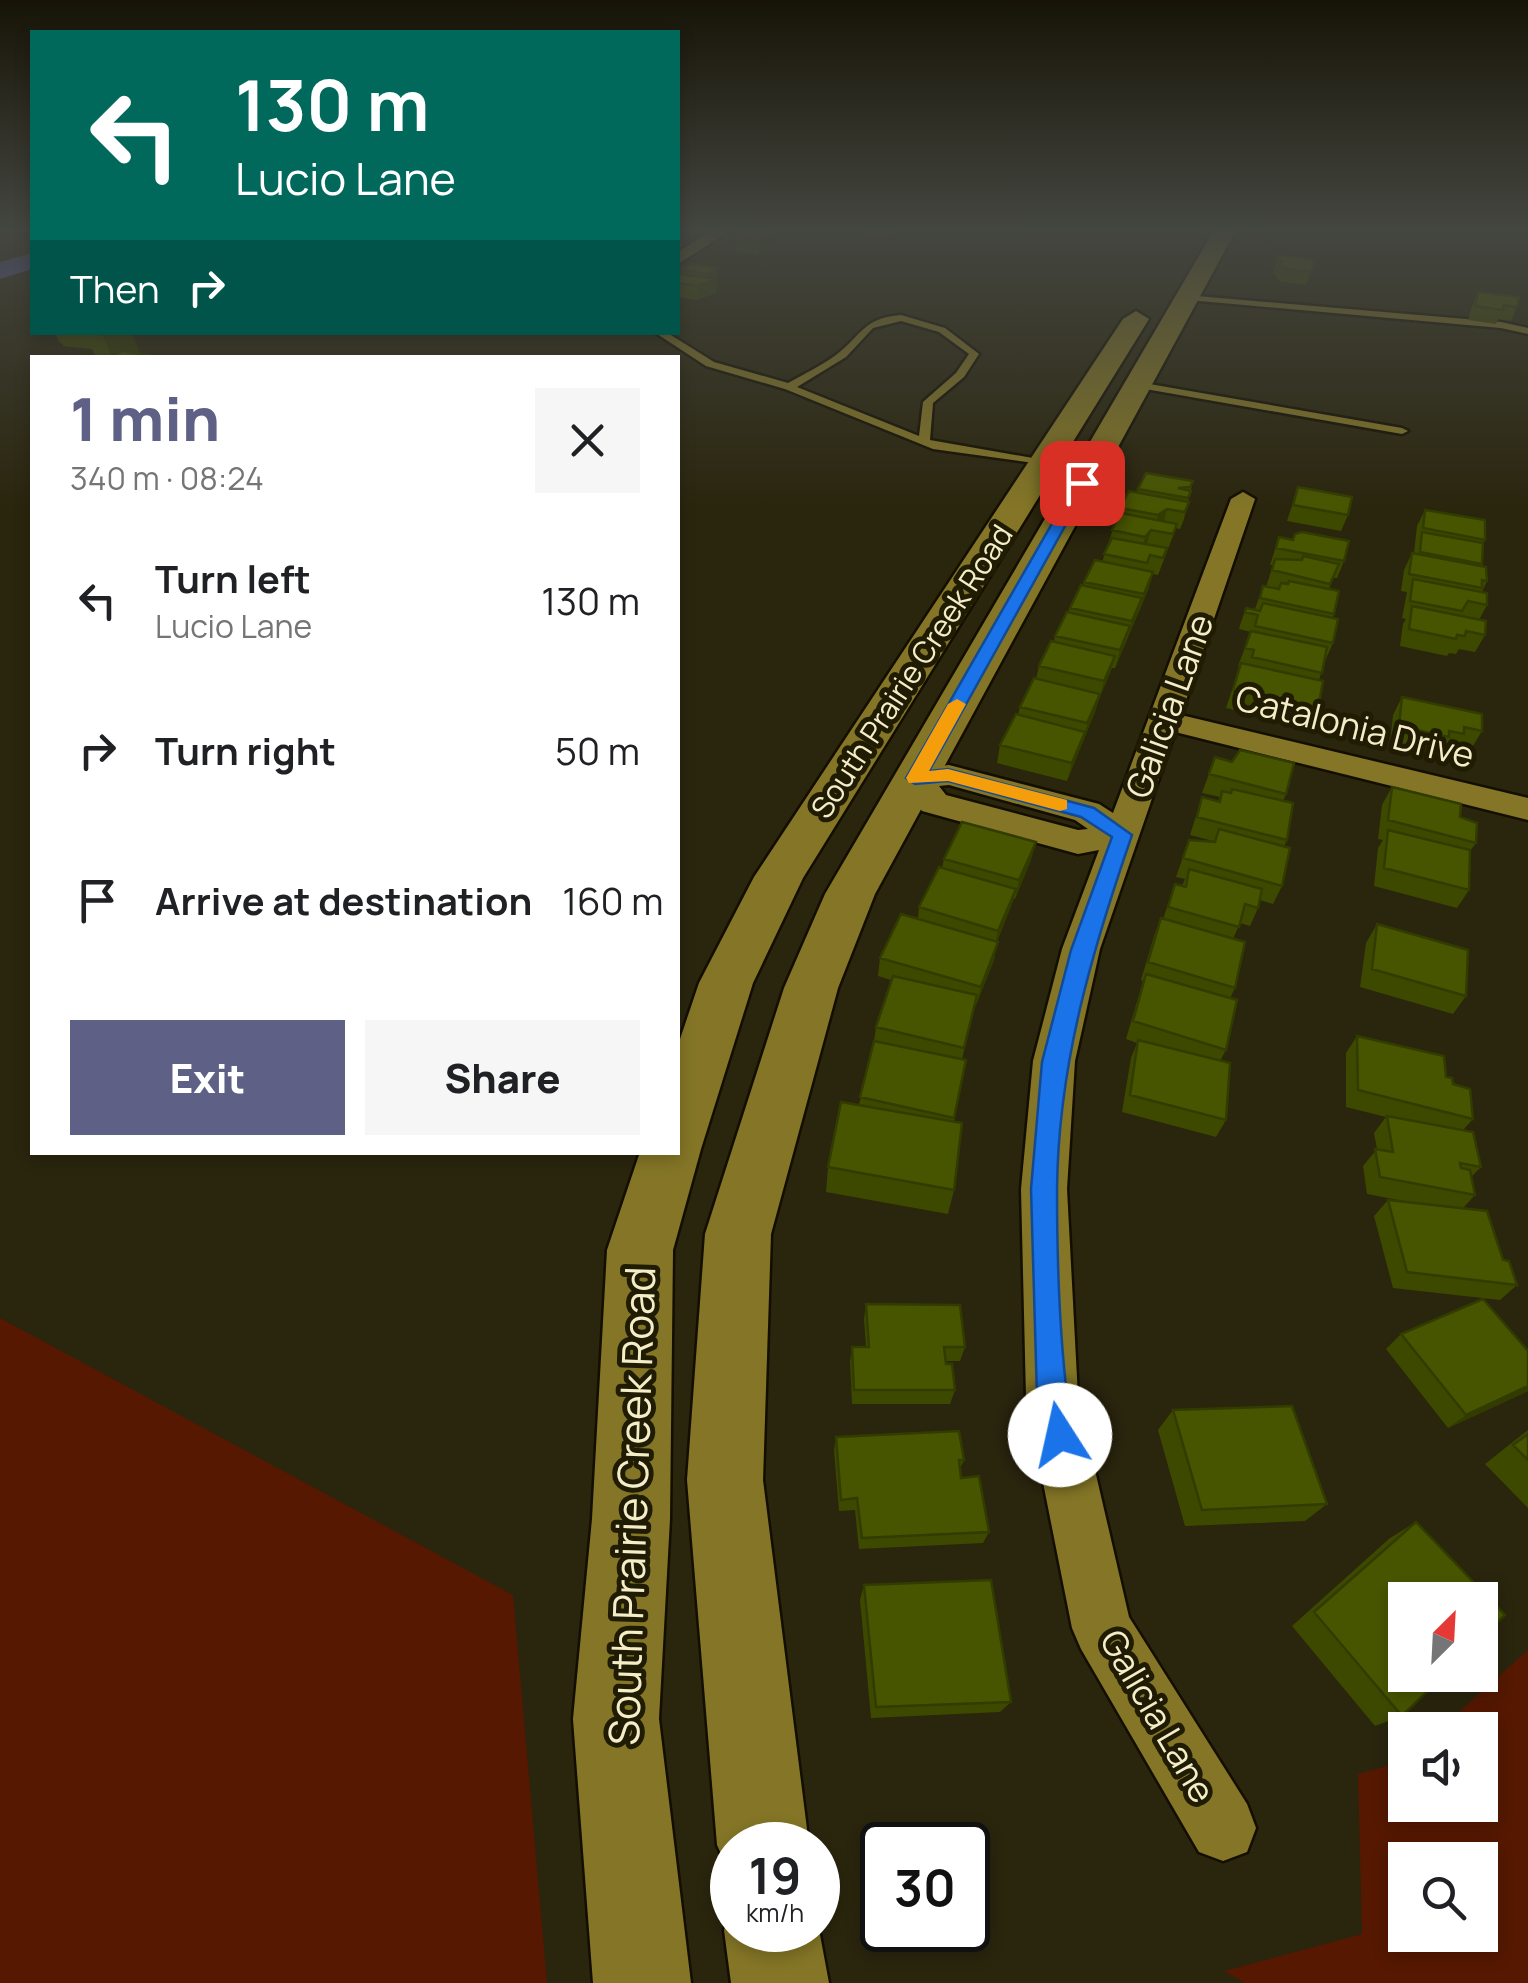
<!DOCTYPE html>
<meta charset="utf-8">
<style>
:root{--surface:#fff;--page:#f6f6f6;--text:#202124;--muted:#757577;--accent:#5e6185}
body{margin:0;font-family:Manrope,sans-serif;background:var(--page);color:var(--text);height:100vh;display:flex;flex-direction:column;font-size:38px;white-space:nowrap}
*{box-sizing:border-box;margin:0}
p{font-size:32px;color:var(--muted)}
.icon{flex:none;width:55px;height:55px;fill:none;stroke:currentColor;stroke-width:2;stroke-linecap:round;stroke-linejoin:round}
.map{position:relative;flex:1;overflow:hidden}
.drawer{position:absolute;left:30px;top:355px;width:650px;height:800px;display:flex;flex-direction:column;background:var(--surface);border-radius:0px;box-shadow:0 5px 15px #0003}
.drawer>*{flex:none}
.top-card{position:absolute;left:30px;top:30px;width:650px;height:305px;border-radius:0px;box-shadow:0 5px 15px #0003;background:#00695c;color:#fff;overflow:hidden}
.needle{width:65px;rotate:24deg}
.buttons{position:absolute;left:1388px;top:1582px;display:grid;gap:20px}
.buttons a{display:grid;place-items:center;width:110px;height:110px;border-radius:0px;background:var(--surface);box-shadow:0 5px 15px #0003;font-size:50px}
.speed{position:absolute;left:710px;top:1822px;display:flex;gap:20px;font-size:50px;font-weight:700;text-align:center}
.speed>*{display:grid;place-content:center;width:130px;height:130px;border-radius:50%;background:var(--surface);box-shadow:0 5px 15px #0003;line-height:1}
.speed small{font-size:25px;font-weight:400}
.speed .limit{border:5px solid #111;border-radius:15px;background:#fff;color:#111}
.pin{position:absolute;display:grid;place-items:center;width:85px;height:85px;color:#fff;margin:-42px;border-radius:20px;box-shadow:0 5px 15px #0006}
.me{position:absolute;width:110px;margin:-55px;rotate:350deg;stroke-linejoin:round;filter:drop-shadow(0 0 8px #0008)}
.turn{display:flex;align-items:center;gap:35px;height:210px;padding:0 40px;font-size:45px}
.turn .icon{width:130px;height:130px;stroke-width:2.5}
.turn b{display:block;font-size:70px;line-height:85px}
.then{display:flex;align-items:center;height:95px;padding:0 40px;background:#0003;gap:20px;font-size:38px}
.round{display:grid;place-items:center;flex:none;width:105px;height:105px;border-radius:0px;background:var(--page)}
.summary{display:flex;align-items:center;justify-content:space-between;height:170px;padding:0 40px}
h1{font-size:60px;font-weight:800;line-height:75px;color:var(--accent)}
.primary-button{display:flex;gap:20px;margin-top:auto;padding:20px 40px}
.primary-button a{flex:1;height:115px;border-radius:0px;background:var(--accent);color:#fff;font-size:40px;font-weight:800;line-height:115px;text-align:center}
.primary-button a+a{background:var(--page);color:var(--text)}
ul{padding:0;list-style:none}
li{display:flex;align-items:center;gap:30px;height:150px;padding:0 40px}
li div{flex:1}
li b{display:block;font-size:38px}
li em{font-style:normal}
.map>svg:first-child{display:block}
.green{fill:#561801;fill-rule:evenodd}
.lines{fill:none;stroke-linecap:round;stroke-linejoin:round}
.river{fill:#6060ce;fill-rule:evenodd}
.lane-casing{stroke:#130e00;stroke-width:5}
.street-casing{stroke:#130e00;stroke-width:5}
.secondary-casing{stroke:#130e00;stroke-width:5}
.lane{fill:#847626;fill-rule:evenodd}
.street{fill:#847626;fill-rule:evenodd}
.secondary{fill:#847626;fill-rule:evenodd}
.wall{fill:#3e4900}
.shaded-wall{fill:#323c00}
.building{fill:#485500;stroke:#323c00;stroke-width:2.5}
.route{fill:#1a73e8;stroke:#114b97;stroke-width:2.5}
.slow{fill:#f59e0b}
.labels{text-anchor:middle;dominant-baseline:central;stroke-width:10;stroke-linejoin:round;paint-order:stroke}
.far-street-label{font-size:30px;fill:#f4edc8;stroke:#201c04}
.street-label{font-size:35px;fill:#f4edc8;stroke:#201c04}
.near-street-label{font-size:42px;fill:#f4edc8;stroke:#201c04}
</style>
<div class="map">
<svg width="1528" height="1983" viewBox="0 0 1528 1983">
<rect width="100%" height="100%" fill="#2a250d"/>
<path class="green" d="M0,1318l513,277 34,388h-547z
M1528,1650v333h-283l-21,-12 138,-37 -4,-160 47,-13v44h75v-75h-41zM1405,1860h75v75h-75z"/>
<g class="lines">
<path class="river" d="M32,253v16l-32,10v-17z"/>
<g class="lane-casing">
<path id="lane" d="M1185,295l316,27 27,6v6l-27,-6 -313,-28z
M901,315l44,13 34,26 -15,23 -31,26 -3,37 114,20 4,1v4l-115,-16 -148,-60 -79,-23 -52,-34h12l48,30 74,21c16,-9 33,-17 48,-28 26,-20 27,-37 65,-40zM901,321l38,11 30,22 -13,19 -33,29 -4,34 -122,-49 49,-30 27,-29z
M1138,382l264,46 6,3 -6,3 -268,-47 -1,-2z"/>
</g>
<g class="street-casing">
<path id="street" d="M709,232h19l-50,32v-12z
M1243,492l12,7 -74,216 347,83v22l-353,-88 -75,217 -25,112 -8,128 11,208 51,220 118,187 9,24 -9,24 -24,9 -24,-9 -118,-203 -9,-21 -46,-231 -5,-208 12,-128 29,-112 37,-99 -21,4 -156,-43 -24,-33 5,-7 46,-6 150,39 14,9 118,-314zM949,785l126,35 13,9 -10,1 -132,-35 -7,-9z"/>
</g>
<g class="secondary-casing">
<path id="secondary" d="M1213,232h22l-360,662 -37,94 -67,246 -8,246 46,365h-77v33l-15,-33 -30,-365 18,-246 79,-246 41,-94z
M1136,311l13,8 -346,559 -50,105 -52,166 -28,101 -3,269 -11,200 32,264h-98l-20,-264 19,-200 15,-269 33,-98h38v-107l21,-62 55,-106 369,-558z
M732,1910v20h86v-6l11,59h-98l-7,-53z"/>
</g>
<use href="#lane" class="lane"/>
<use href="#street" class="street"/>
<use href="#secondary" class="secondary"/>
</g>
<path class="wall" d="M746,232l24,15 -12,8 -23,-3v-13z
M864,232h29l-14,11 -16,-2z
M1277,261h38l-9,24 -25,-3 -5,-4 1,-3 -4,-1z
M717,268l-1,25 -19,7 -19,-3v-23h4v-4z
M1478,292l39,15 -6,14 -13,-2 -2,5 -28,-4 4,-14z
M55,332h76l8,20 -2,1 29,5h-70l-4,-9 -29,-3 -1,-3 -3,-1z
M1193,481l-9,38 -4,10 -4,-1 -18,47 -5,-1 -5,16 -33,78h-3l-13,31 -4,13 -28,69 -70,-18 3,-18 18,-30 2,-8 16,-28 3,-13 15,-24 1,-6 29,-54 18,-20 18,-54 17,-16 1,-3z
M1298,487l50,28 -7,16 -54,-10z
M1425,510l60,30 -2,3 -2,23 6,15 -5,11 5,13 -8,15 6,15 -10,17 -16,-3 -3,5 -7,-1 -2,3 -47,-10 3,-22 3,-5 -4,-1 5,-26 -6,-1 3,-21 8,-17h2l3,-27z
M1279,537l65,24 -7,17h-4l-4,11 5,25 -2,4 1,25 -8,18 -6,19 -1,29 -8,18 -84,-19 14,-42h-2l13,-34 -12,-3 1,-4 6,-17 9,1 8,-23 3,1 7,-22h-3z
M1402,697l80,34 -11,18 -14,-3 -4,7 -12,-3 -3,5 -48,-11 3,-29z
M1215,757l71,37 -3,7 4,39 -3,6 -2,40 -9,18 -13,-4 -2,8 -8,18 -10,-3 -7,16 2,49 -5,10 -4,52 -6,11 6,59 -10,17 -94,-25 9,-54 6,-15 -11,-4 17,-58 -2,-1 13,-44 7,-18 2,1 12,-35 7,2 3,-7 -9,-2 13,-37 24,1 -23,-6 12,-38 16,4 2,-4 -18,-4z
M1392,787l68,30 16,26 -6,8 -1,39 -12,18 -83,-22 4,-38 5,-8 -5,-1 4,-34z
M944,859l87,1 -16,39 -1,-1 -17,44 -3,18 -18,45h-1l-13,54 4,1 -12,61v69l-6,24 -122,-22 2,-25 31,-62 15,-63 2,-15 15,-47 -13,-4 2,-18 38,-39 1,-12 23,-39z
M1377,924l89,72 -13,18 -93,-27 6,-44z
M1357,1036l89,41 7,7 20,35 -10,11 18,37 -10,10 4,18 -12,13 40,52 14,25 -17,15 -107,-12 -19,-72 14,-16 26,3 -47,-9 -4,-28 14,-17 -3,-16 12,-16 -40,-10v-54z
M866,1304l99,43 -5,14h-14l9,29 -5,14h-98l-2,-43 2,-14h14l-2,-28z
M1401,1334l127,57 -80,37 -62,-79z
M1173,1410l154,94 -22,17 -120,5 -27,-96z
M1528,1430v78l-43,-44z
M836,1437l128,23 -4,9 1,9 28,54 -6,11 -124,6 -4,-39 -16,1 -5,-61z
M1416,1522l-14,194 -27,10 -83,-100 98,-88z
M864,1585l147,117 -11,10 -129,6 -11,-118z"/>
<path class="shaded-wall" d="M879,232h14l-14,11z
M770,234v13l-12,8v-13z
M717,268l-1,25 -19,7v-14l11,-4v-8z
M91,332h40l8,20 -11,6h-16l-9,-23z
M1167,509l-4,17 -10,6 5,-17z
M1151,530l-5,17 -5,7 4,-17z
M1153,572l-5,18 -9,22 5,-18z
M1142,598l-5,17 -10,24 5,-18z
M1130,626l-5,17 -10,25 5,-18z
M1115,656l-5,17 -11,26 5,-18z
M1100,694l-5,18 -28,69 5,-18z
M1036,842l-5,18 -16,39 4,-19z
M1016,889l-5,18 -17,42 4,-18z
M998,942l-4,18 -18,45 5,-18z
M1528,1386v5l-80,37 18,-13z"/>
<path class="building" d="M746,232h6l18,2 -12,8 -23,-3z
M1280,255l35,6 -4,11 -26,-4 -5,-3 2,-4h-5z
M691,264l26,4 -9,6 -26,-4z
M678,274l37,5 -18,7 -19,-3z
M1478,292l41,5 -2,10 -13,-2 -1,5 -28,-4z
M86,332h23l-6,3z
M122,351l44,7h-57z
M1146,473l47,8 -3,6 -12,1 13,3 -3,7 -50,-9z
M1298,487l54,10 -4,18 -55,-10z
M1129,491l60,11 -4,10 -18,-3 -9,6 -38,-7z
M1425,510l60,10v20l-62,-12z
M1121,513l56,11 -4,10 -22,-4 -6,7 -33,-7z
M1302,532l47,9 -5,20 -68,-13 3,-11 14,3 2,-6z
M1422,532l61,11 -1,21 -62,-12z
M1112,538l55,10 -4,10 -13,-3 -3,8 -43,-9z
M1412,553l74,14 1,14 -5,-1v8l-73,-14z
M1303,556l36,8 -9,20 -58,-14 3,-11 27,1z
M1095,560l58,12 -9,22 -60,-12z
M1413,579l74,14v12l-19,-4 -6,10 -52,-10z
M1289,581l50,10 -5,23 -74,-16 3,-12 16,3 2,-6 7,1z
M1081,585l61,13 -10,23 -62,-13z
M1263,603l75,16 -5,24 -78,-17 3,-11 -13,-3 1,-4 14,3z
M1412,606l74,15 -1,14 -19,-4 -1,5 -8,-1 -1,4 -47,-10z
M1067,612l63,14 -10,24 -65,-14z
M1251,631l76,16 -5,26 -70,-16 2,-7 -9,-2z
M1051,641l64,15 -11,25 -65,-15z
M1241,663l82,18 -5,28 -85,-19z
M1034,678l66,16 -13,29 -67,-16z
M1402,697l80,17v17l-18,-4v7l-15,-3v6l-50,-11z
M1016,714l69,18 -13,31 -72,-18z
M1240,750l54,13 -8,31 -77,-20 6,-17 17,5z
M1392,787l69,17 -1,13 17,6 -1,20 -88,-23z
M1232,789l61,14 -6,37 -90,-23 5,-20 18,5 2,-11 9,2z
M962,822l74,20 -17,38 -75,-21z
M1219,829l71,19 -8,38 -99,-28 6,-18 26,2z
M1388,830l82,20 -1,40 -85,-22z
M939,867l77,22 -18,42 -79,-24z
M1189,869l73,20 -4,19 -13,-4 -6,23 -71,-20 7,-23 11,3z
M901,914l97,28 -17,45 -101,-29z
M1161,918l84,24 -10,46 -87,-26z
M1377,924l91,26 -2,46 -94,-27z
M1146,974l91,26 -11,50 -93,-29z
M893,976l84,19 -13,53 -88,-21z
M1357,1036l87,20 2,21 6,1 1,6 17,5 3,30 -115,-29z
M1138,1040l92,23 -4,57 -96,-25z
M874,1041l92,19 -12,58 -94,-21z
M841,1102l121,21 -8,67 -126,-23z
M1387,1116l86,16 8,35 -21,-4 1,5 9,2 5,25 -95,-18 -5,-28 18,3z
M1388,1200l99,11 16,49 6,1 8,24 -110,-13z
M1483,1299l45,52v35l-62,29 -65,-81z
M866,1304l94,1 5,42h-21l2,17h6l3,26h-101l-2,-43h17z
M1292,1406l35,98 -125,6 -29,-100z
M959,1431l5,29h-5l2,18 18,-2 10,56 -127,6 -5,-40 -16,2 -5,-63z
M1528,1434v26l-15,-15z
M1416,1522l89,93 -25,24v-39h-75v75h39l-42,41 -88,-104z
M991,1580l20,122 -135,5 -12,-122z"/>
<linearGradient id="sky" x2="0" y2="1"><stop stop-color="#171407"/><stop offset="0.45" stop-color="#444640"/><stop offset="1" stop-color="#444640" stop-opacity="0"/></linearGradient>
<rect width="1528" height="510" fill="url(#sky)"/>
<path class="route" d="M1077,480l12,3 -160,288 19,-2 146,39 38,27c-40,116 -74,230 -75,355 0,67 2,138 10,205 2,18 12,34 4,51l-11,5 -10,-5 -13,-49 -6,-208 11,-127 29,-112 41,-113 -31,-20 -133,-36 -33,3 -9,-6z"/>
<path class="slow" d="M957,699l9,5 -37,67 19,-2 119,31v9l-7,2 -112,-30 -39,2 -3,-5 42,-74z"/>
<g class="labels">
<g class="far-street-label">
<text transform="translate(911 671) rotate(-57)">South Prairie Creek Road</text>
</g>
<g class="street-label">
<text transform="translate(1169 706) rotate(-70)">Galicia Lane</text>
<text transform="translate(1355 726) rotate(14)">Catalonia Drive</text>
<text transform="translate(1158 1716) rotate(60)">Galicia Lane</text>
</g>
<g class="near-street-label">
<text transform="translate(631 1506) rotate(-88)">South Prairie Creek Road</text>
</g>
</g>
</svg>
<div class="buttons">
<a><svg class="needle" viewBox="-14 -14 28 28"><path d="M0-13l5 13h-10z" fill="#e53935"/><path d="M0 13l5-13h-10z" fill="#757577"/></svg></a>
<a><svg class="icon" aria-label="sound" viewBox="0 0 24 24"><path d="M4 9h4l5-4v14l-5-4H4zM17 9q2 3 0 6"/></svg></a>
<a><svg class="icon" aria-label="search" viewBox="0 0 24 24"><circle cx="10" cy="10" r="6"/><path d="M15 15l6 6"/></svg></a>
</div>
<div class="speed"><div>19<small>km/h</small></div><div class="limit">30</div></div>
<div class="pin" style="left:1082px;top:483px;background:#d93025"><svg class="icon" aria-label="arrive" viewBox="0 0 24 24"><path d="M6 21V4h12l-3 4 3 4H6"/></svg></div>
<svg class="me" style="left:1060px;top:1435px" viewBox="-20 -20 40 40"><circle r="19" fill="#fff"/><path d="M0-13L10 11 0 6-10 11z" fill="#1a73e8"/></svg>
<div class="top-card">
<div class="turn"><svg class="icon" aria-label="left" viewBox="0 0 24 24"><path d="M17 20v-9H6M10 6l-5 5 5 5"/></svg><div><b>130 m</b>Lucio Lane</div></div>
<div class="then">Then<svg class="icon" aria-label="right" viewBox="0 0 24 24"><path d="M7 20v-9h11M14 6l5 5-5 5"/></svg></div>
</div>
<section class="drawer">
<div class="summary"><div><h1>1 min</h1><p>340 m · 08:24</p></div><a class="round"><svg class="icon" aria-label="close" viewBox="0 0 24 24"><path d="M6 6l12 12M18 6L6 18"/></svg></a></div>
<ul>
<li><svg class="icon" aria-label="left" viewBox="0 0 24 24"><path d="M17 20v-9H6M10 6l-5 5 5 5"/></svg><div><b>Turn left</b><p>Lucio Lane</p></div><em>130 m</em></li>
<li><svg class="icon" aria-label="right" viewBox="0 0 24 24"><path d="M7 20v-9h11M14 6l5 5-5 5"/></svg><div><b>Turn right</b></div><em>50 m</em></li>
<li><svg class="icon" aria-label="arrive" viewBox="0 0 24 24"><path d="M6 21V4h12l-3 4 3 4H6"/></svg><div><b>Arrive at destination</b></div><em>160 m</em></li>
</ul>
<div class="primary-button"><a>Exit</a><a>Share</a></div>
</section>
</div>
